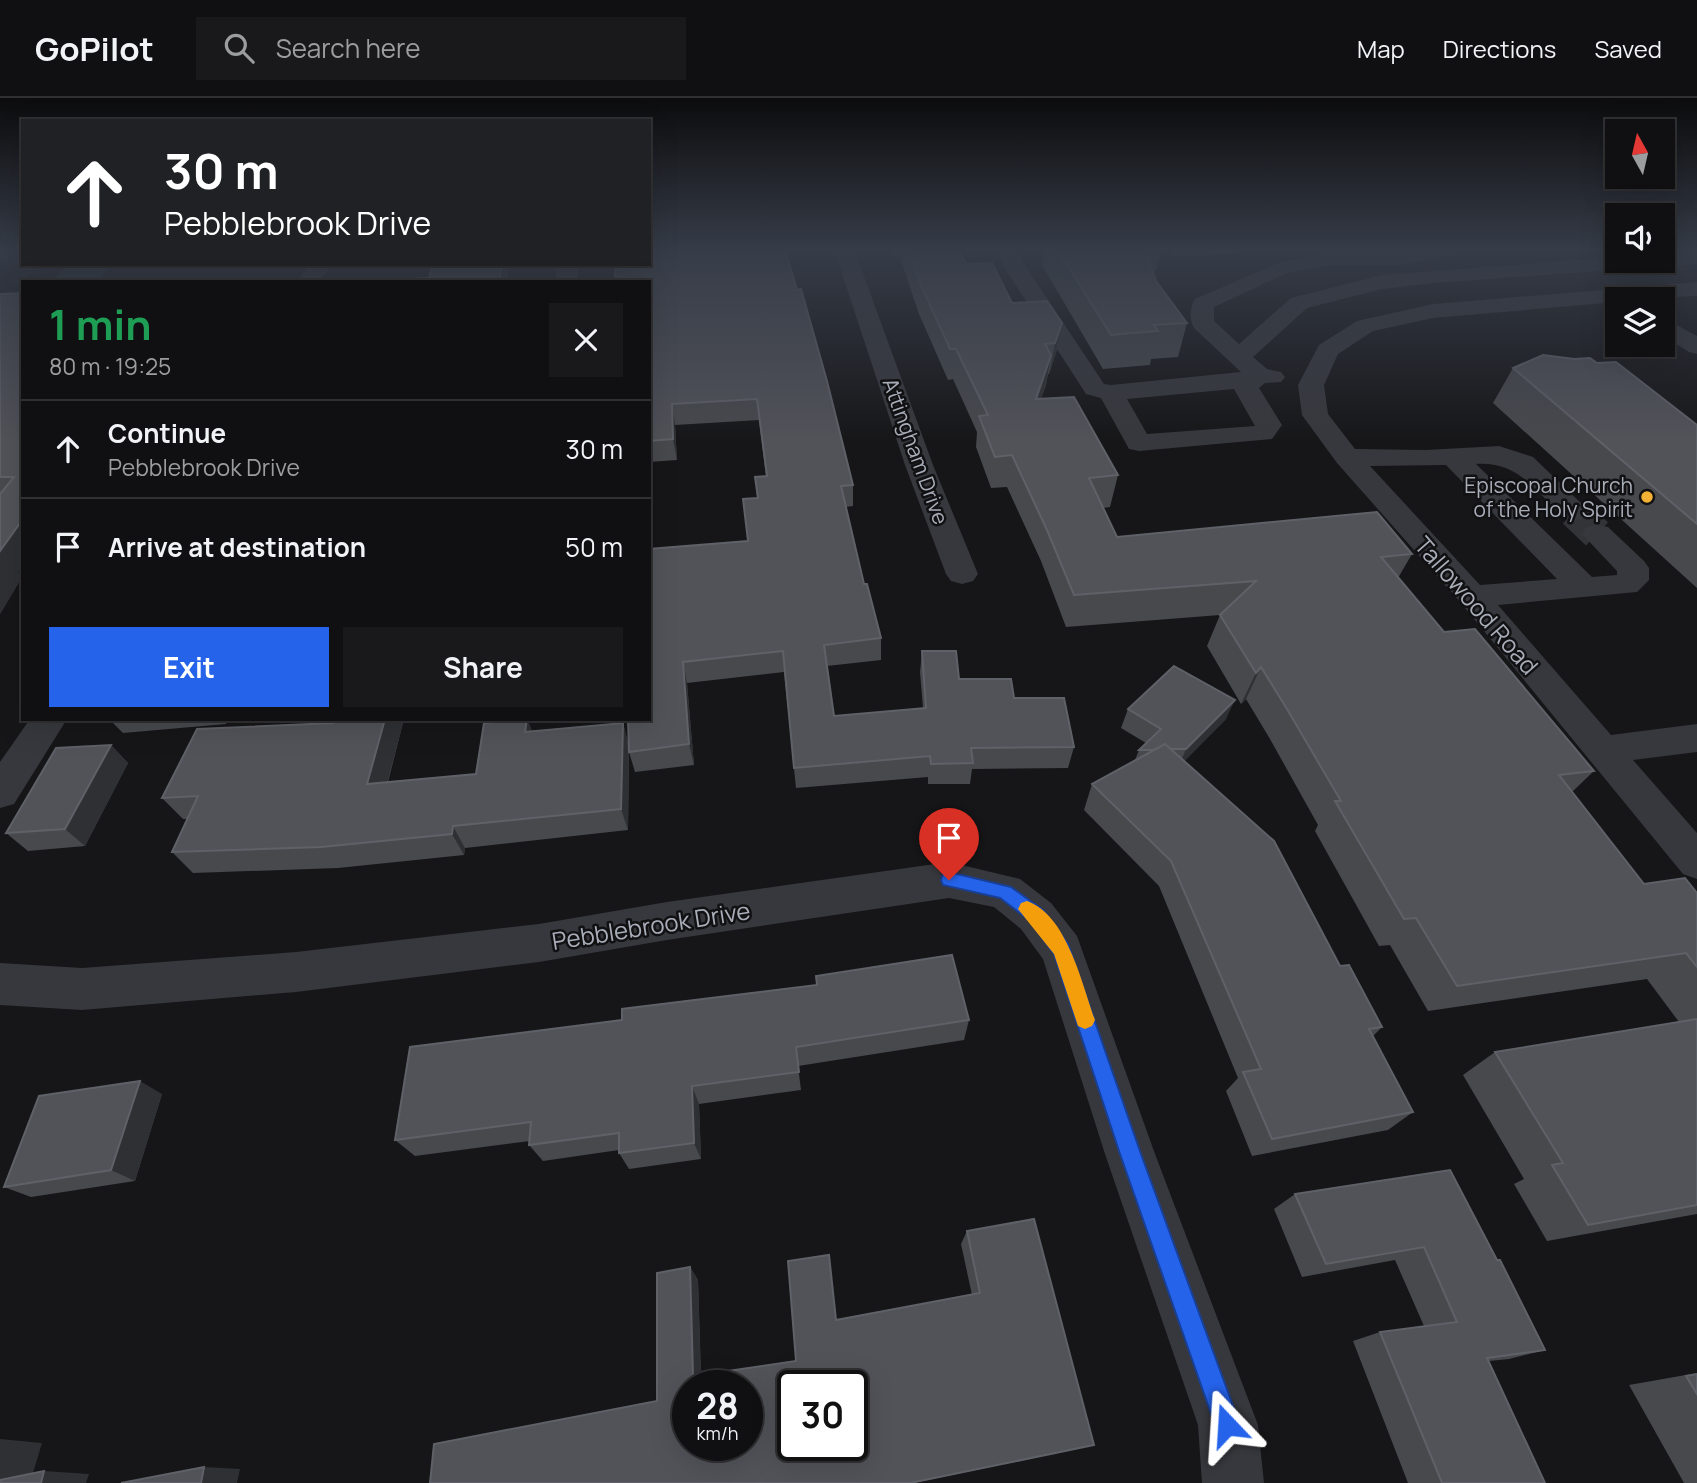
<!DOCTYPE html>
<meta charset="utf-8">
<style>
:root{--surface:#101012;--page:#19191b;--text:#f1f3f6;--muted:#9c9d9f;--line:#303032;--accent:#2563eb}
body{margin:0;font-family:Manrope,sans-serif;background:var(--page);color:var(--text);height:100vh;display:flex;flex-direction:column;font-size:26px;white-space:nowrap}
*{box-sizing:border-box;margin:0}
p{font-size:23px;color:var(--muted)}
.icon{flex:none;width:38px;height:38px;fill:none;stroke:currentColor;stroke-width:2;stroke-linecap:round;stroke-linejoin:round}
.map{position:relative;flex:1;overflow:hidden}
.drawer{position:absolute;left:21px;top:182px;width:630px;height:441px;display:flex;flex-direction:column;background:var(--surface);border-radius:0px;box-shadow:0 7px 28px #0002,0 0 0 2px var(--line)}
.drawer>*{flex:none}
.banner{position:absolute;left:21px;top:21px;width:630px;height:147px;border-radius:0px;box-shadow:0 7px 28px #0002,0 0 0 2px var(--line);background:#202124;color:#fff;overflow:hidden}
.needle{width:46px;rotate:352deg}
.controls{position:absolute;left:1605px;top:21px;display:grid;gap:14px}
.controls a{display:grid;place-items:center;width:70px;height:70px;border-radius:0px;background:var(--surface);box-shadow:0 7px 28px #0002,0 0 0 2px var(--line);font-size:35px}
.speed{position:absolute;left:672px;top:1272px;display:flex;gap:14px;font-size:35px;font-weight:700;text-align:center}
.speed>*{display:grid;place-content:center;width:91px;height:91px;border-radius:50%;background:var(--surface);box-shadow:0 7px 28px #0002,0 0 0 2px var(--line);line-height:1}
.speed small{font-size:18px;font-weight:400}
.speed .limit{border:4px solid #111;border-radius:10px;background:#fff;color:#111}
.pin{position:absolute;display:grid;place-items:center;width:60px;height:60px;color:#fff;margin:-72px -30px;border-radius:50% 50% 50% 0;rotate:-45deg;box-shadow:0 0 7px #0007}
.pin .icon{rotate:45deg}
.me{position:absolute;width:77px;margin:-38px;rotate:340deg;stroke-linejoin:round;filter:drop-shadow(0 0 5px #0008)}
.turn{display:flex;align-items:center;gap:24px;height:147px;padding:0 28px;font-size:32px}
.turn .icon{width:91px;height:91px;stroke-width:2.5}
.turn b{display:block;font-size:49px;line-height:60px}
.round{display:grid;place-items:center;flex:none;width:74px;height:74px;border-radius:0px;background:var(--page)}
.headline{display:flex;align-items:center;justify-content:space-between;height:119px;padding:0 28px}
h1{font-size:42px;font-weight:700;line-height:52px;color:#1e9e55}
.cta{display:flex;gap:14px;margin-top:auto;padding:14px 28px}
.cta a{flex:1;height:80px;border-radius:0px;background:var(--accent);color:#fff;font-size:28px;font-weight:700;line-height:80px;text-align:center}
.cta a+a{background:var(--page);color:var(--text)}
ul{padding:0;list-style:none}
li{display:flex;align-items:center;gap:21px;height:98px;padding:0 28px;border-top:2px solid var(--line)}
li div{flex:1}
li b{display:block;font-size:26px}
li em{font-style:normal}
header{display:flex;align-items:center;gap:42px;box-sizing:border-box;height:98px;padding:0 35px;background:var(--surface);border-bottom:2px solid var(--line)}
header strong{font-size:33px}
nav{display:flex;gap:38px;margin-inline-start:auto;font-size:24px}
.search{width:490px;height:63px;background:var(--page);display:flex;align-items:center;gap:18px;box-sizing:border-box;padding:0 24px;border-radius:0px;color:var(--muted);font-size:26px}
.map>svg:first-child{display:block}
.water{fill:#2c353c}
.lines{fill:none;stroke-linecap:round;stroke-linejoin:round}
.minor-tunnel{stroke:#333438;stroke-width:32;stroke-dasharray:32 16;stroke-linecap:butt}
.minor{fill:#37383d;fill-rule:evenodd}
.wall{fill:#47494d}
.shaded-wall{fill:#2f3033}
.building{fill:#525359;stroke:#5f6168;stroke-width:2;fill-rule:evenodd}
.route{fill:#2563eb;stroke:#184099;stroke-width:2}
.slow{fill:#f59e0b}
.poi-dot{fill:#f2b134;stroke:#111113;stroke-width:2.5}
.labels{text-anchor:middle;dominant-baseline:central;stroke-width:5;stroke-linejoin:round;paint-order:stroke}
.far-street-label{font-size:21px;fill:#a8adb8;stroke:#111113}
.far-poi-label{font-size:21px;fill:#a8adb8;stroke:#111113;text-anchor:end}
.street-label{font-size:24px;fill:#a8adb8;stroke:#111113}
</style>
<header>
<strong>GoPilot</strong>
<div class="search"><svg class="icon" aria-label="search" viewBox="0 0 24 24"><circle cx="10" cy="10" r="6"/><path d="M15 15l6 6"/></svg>Search here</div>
<nav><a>Map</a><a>Directions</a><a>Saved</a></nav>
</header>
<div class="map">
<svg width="1697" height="1385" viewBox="0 0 1697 1385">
<rect width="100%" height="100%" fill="#161618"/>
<path class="water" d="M68,166h44l-16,18h-44z"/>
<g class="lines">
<path class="minor-tunnel" d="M1574,414l23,22"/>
<path class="minor" d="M0,151h16l-9,10 -7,2z
M834,151h20l79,216 45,109 -5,7 -11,3 -11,-3 -5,-7 -41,-109z
M997,151h20l9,18 78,117 7,1 130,-13 -47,-44c-5,-8 -4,-21 1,-29l86,-37 49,-9 134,-4 -3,4 -61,12h-70l-43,8 -73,34v14l25,23 52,-46 91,-23 235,-18v4h45v-7l35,-2v12l-264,19 -51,6 -75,19 -54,49 14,12 14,3 4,5 -4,5 -16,1 -6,5 23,37 -10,14 -133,12 -10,-2 -28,-51 -15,-4 -82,-127zM1234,291l21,37 -108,8 -20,-35z
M310,166h22l-13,18h-23z
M557,166h22l-2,18h-22z
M1697,184v14l-80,3v3l-184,16 -60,13 -35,23 -14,31 4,29 27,35 71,1 73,-4 34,11 51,49 5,6 -5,6 -10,3 -10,-3c-29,-27 -45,-57 -88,-54l116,113 25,-2v-4l-35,-37 4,-7 11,-2 11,2 36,34 5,7v12l-12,12 -139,13 113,130 86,-11v28l-64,8 64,73v46l-14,-5 -222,-271 -124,-140 -35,-48 -4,-30 21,-40 38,-24 76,-17zM1446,367l111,114 -77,6 -110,-119z
M1662,219l35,19v18l-8,-2 -27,-17z
M30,621h37l-53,85 -14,4v-46z
M949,764l71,17 31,24 26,33 78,218 103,271 6,58h-62l-4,-58 -93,-271 -62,-195 -22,-30 -27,-22 -45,-9 -282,42 -128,22 -243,30 -214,18 -82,-5v-42l82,5 214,-16 243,-28 128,-22z"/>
</g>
<path class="wall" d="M649,151h136l12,41 4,-1 26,92 26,104v21l-7,1 18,77h3l14,54v22l-54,6 7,50 89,-8 -3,-36 2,-21h34l3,28h52l3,19h50l10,49 -6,21 -96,1 -2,15h-42v-7l-132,11 -12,-116 -97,11 7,82 -59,7 -6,-20 -1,78 -163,18 -1,7 -126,13 -145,5 -21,-21 15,-33h-4l-21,-21 35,-69 136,-6v-4h71l-16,63 88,-8 8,-51 43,-4 5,12 91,-8 5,20v-24h21v-170l99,-8 -5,-42 14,-1 -2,-21 11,-1 -7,-56 -84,5 2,35 -28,2v-180h-34v-18h34z
M891,151h67l8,15 46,39 50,20 -6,30 -7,21h-1l-2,11 -5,14 77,76 -8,32 -7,1 14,29 295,17 -14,24 46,54 150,139 -22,21 72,92 53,9v321l-150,27 -33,-57 10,-5 -61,-104 32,-23 184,-30 -32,-43 -219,32 -38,-66 -11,1 -64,-115 3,-6 -48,-86 -24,-40 -5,5 -34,-58 13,-31 -154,12 -25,-66 -34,-74 -16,1 -15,-41 1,-15 -24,-53 -5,1 -29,-66 -19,-57h-6z
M1044,151h120l-2,8 -3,1 -3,12 -3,1 3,10 31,42 -9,34 -27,2 -1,6 -47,4 -61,-104z
M1173,151h129l-129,8z
M23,195l-5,280 4,4 -22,37v-320z
M1597,265l100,62v163l-204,-185 20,-35z
M1128,611l98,10 -42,42 156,205 42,61 -9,9 40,76 -25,18 -136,26 -26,-65 12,-13 -79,-192 -75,-76 8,-26 43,-24 4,-10 7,-7 -25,-15z
M109,621h119l-2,5 -103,9z
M111,647l17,18 -43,83 -57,5 -22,-18z
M816,878l153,44 -5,20 -166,26 3,24 -102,14 2,55 -72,10 -10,-16v-3l-76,11 -14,-16 1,-4 -115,15 -20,-16 227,-120 195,-35z
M162,996l-27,87 -104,16 -27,-10z
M1295,1096l202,66 48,90 -36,9 -20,2 56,122h-137l-55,-142 27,-9 44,-6 -29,-66 -93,17 -28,-68z
M967,1133l127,214 -180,38h-484l227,-82 33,-134 8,13 3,95 95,-14 40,-41 136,-25 -11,-51z
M1697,1275v110h-13l-55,-98z"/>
<path class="shaded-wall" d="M502,166h7l-2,18h-8z
M1062,225l-6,30 -7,21 6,-31z
M1051,257l-5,30 -16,45 6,-31z
M672,306l3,21 2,35 -4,-21z
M23,421v47l-5,7 4,4 -22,37v-63z
M683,564l4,21 7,82 -5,-21z
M1261,569l-15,32 -5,5 15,-31z
M1235,602l-9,19 -48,49 8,-19z
M385,621h19l-23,87 -14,-22z
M527,621l9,22 -11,-9z
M623,625l6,22 -1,85 -7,-21z
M111,647l17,18 -43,83 -20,-17z
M453,728l12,22 -1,7 -12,-21z
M140,983l22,13 -27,87 -24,-11z
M692,988l7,18 2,55 -7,-16z
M690,1169l8,13 3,103 -8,-7z
M0,1341l42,4 -12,40h-30z
M204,1369l36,2 -3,14h-36z
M44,1373l45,3 -3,9h-45z"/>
<path class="building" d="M649,151h136l12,41 4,-1 26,92 26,104 -12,1 23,98h3l14,54 -57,7 10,71 92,-8 -4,-57h34l3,28h52l3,19h50l10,49 -103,1 2,15 -42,1 -1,-8 -136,12 -11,-117 -100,11 6,82 -60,8 -1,-33h21v-170l99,-8 -5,-42 15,-1 -3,-21 12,-1 -10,-77 -85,5 1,35 -24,2v-159h-34v-18h34z
M908,151h50l8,15 26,-1 20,40 35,-2 15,22 -7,20 -10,1 6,11 -15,44 38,-2 44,78 -29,3 28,59 260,-25 35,42 -31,3 63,75 31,-3 119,142 -35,4 85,109 41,-6 12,15v74l-11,-14 -229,33 -41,-68 -12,1 -69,-118h6l-54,-92 -26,-42 -5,6 -36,-58 36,-34 -182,14 -27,-65 -35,-75 -17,2 -16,-41 9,-1 -32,-66h-6l-29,-64z
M1057,151h88l11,32 31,42 -33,2 4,6 -47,4z
M445,166h57l-3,18h-86v-3l16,-1 3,-12z
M23,195v226l-23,32v-57l14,-17h-14v-183z
M1543,257l31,4 16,-1 7,5 19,-1 81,63v99l-184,-156z
M1174,568l61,34 -49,49h-15l-6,-5 -11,6h-15l22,-21 -33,-20z
M333,621h52l-18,65 109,-10 8,-51 43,-4 -2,13 98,-9 -2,86 -168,17 -1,8 -131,13 -149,5 26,-56 -36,2 35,-69 136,-6z
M1165,646l109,97 66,125 9,-1 33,62 -13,2 44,83 -141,27 -29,-67 18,-3 -90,-208 -79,-77z
M111,647l-46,84 -59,4 50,-85z
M952,857l17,65 -173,27 3,25 -107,14 2,57 -75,10v-20l-90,12 2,-23 -136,18 15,-93 212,-27v-11l195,-24 -1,-9z
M1697,921v186l-109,20 -36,-60 11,-2 -68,-111z
M140,983l-29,89 -107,17 35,-91z
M1450,1072l47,90h3l45,90 -58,8 58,125h-103l-62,-151 77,-10 -33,-75 -98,17 -31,-70z
M1034,1121l60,226 -184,38h-480l4,-39 223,-43v-128l33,-6 3,109 103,-15 -8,-100 41,-6 7,65 144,-27 -13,-62zM688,1288h59v60h-59zM793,1288h59v60h-59z
M1697,1276v20l-11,-18z
M204,1369l-3,16h-80z
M44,1373l-3,12h-41v-3z"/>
<linearGradient id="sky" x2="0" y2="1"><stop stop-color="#0c0c0d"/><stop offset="0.44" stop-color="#363c48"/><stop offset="1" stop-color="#363c48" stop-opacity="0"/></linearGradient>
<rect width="1697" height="345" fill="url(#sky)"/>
<path class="route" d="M949,774l62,15 32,23 25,34 73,210 99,271 -4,9 -9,3 -8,-3 -4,-9 -95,-271 -66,-200 -24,-33 -30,-23 -57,-13 -2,-5 2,-6z"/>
<path class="slow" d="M1027,803c40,14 55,83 68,119l-3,6 -7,3 -7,-3 -24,-72 -36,-45 3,-6z"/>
<circle class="poi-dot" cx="1647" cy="399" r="7"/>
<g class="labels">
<g class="far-street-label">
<text transform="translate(916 353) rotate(70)">Attingham Drive</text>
</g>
<g class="far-poi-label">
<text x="1633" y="387">Episcopal Church<tspan x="1633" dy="24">of the Holy Spirit</tspan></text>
</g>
<g class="street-label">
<text transform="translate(1477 507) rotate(49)">Tallowood Road</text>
<text transform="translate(651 827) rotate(-9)">Pebblebrook Drive</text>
</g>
</g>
</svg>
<div class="controls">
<a><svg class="needle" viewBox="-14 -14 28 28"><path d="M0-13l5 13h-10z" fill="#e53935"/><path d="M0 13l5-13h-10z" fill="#9c9d9f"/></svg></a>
<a><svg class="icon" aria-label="sound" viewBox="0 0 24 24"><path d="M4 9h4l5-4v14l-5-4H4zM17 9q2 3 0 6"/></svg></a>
<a><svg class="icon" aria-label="layers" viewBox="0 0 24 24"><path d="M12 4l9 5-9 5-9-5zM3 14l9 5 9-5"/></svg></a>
</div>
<div class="speed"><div>28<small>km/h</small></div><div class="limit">30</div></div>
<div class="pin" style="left:949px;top:782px;background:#d93025"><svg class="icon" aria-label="arrive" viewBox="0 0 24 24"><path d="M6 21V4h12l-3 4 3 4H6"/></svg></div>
<svg class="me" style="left:1227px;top:1327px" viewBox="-20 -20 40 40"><path d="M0-17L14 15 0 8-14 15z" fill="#2563eb" stroke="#fff" stroke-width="4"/></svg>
<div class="banner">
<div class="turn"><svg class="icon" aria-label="ahead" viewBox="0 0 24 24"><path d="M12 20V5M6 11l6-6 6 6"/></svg><div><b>30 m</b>Pebblebrook Drive</div></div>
</div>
<section class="drawer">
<div class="headline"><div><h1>1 min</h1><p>80 m · 19:25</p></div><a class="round"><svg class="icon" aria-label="close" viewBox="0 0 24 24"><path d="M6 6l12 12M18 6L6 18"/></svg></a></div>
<ul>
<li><svg class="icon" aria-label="ahead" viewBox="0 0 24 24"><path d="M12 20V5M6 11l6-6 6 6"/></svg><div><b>Continue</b><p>Pebblebrook Drive</p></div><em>30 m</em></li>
<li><svg class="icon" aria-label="arrive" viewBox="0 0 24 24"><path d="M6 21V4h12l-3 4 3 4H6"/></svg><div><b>Arrive at destination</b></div><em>50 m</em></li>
</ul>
<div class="cta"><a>Exit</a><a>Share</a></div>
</section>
</div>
